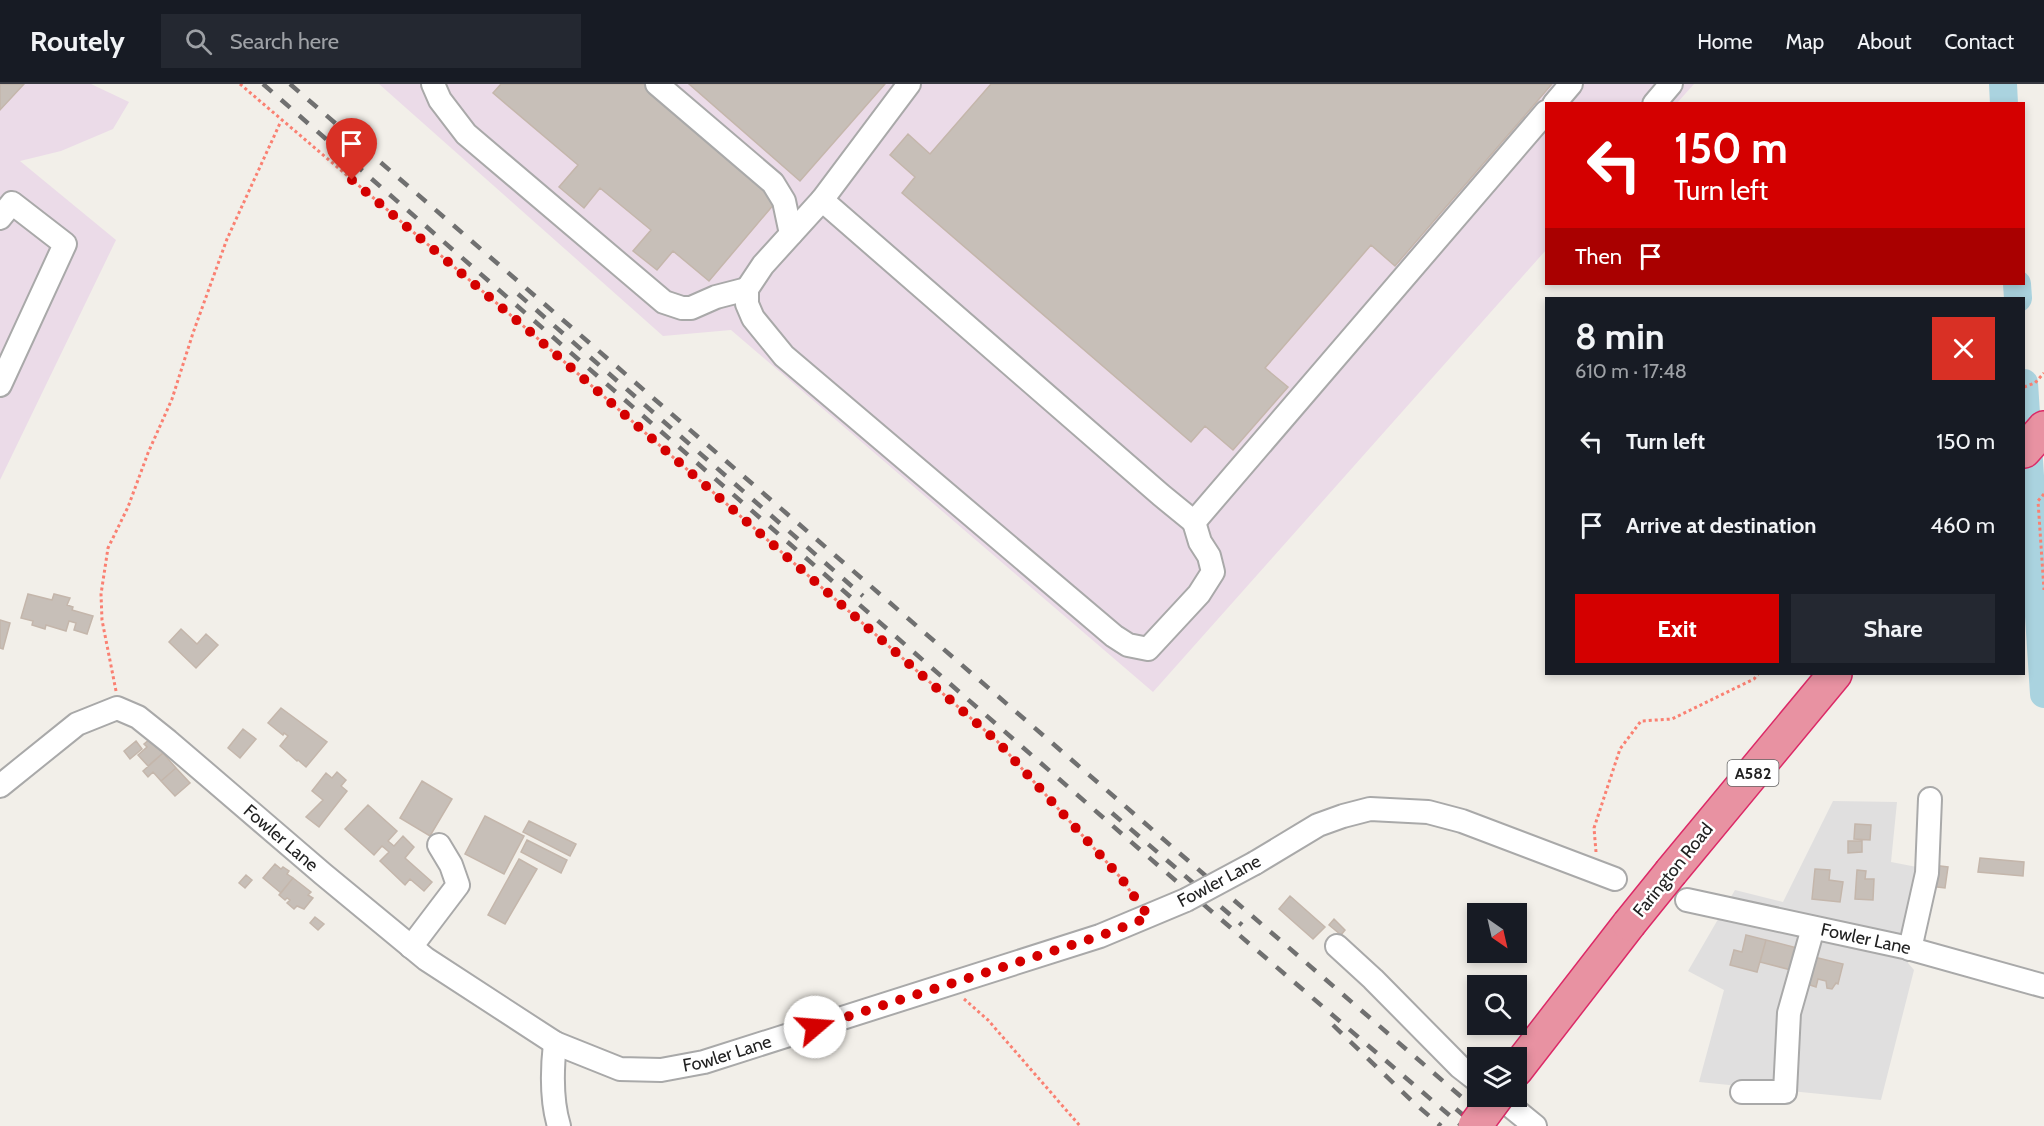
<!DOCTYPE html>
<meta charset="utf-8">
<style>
:root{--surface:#171b24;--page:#242831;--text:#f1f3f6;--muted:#9ea1a6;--line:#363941;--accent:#d40000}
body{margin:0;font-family:Cabin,sans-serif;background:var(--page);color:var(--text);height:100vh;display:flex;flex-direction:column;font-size:22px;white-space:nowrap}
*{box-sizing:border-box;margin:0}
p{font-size:20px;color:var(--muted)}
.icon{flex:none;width:33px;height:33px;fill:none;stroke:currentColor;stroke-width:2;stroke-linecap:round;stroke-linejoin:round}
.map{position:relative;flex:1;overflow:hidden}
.panel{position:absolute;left:1545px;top:213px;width:480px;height:378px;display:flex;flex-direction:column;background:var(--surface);border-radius:0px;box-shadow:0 3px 9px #0003}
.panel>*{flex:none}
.top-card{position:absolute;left:1545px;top:18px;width:480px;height:183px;border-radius:0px;box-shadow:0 3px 9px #0003;background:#d40000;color:#fff;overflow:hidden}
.needle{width:39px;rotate:146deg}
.tools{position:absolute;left:1467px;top:819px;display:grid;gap:12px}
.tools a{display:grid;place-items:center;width:60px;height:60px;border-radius:0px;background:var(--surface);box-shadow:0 3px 9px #0003;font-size:30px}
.pin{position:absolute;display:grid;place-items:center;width:51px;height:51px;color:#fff;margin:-62px -26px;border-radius:50% 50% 50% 0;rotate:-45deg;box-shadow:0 0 6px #0007}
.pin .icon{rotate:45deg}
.me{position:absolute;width:66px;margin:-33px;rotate:72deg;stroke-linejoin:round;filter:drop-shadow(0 0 4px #0008)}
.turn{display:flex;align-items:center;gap:21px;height:126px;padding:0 30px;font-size:27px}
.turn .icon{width:78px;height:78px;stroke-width:2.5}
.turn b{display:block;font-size:42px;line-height:51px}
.then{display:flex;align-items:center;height:57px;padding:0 30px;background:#0003;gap:12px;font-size:22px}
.round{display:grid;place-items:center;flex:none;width:63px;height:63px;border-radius:0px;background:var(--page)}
.summary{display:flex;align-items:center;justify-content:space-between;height:102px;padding:0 30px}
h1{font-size:36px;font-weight:700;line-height:45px}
.action{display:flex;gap:12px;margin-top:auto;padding:12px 30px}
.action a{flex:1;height:69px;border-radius:0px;background:var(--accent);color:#fff;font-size:24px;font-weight:700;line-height:69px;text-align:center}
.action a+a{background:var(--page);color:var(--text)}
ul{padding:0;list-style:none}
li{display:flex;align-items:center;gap:18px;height:84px;padding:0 30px}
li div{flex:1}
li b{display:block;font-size:22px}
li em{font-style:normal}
header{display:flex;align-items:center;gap:36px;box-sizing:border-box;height:84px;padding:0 30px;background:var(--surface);border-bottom:2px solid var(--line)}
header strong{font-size:28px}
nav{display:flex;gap:33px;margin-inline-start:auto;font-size:21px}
.search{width:420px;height:54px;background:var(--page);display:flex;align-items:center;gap:15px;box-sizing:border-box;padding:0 21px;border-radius:0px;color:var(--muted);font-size:22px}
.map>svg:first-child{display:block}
.residential{fill:#e0dfdf}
.industrial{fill:#ebdbe8}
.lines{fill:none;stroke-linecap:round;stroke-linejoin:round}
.river{stroke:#aad3df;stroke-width:28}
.building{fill:#c7bfb8;stroke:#c4b6ab;stroke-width:1.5}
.minor-casing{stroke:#a9a9a9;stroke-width:26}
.highway-casing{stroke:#dc2a67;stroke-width:36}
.path{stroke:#fa8072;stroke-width:3;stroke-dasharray:3 3;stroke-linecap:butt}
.minor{stroke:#fff;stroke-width:22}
.highway{stroke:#e892a2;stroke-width:33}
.rail{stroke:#707070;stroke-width:4.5;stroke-dasharray:12 12;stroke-linecap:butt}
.minor-bridge-casing{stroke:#a9a9a9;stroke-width:26;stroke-linecap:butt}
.highway-bridge-casing{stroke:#dc2a67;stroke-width:36;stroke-linecap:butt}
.minor-bridge{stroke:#fff;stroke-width:22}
.highway-bridge{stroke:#e892a2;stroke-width:33}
.route{stroke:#d40000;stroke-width:10;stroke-dasharray:0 18}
.labels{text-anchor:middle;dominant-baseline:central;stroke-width:5;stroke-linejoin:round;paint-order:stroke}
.shield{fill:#fff;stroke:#646464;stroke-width:1.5}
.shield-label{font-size:16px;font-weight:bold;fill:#222}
.street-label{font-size:18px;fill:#222;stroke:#fff}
</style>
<header>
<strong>Routely</strong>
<div class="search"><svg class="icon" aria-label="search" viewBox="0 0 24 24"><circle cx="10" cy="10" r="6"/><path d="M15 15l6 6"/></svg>Search here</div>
<nav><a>Home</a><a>Map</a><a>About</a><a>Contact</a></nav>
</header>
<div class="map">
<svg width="2044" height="1042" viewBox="0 0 2044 1042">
<rect width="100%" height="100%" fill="#f2efe9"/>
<path class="residential" d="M1833,717l64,1 -6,60 31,6 -14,95 6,7 -33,130 -182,-18 25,-92 -36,-19 47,-81 48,12z"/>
<path class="industrial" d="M0,0h91l38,18 -16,27 -52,22 -41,10 96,79 -116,240z
M379,0h1315l-17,19 -131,1v146l-393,442 -422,-362 -68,6z"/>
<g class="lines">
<path class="river" d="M2003,0l1,20
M2017,200l1,14
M2024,299l20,311"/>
</g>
<path class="building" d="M0,0h24l-24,26z
M501,0h144l135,113 -71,84 -36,-30 -16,19 -24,-19 18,-21 -51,-42 -16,20 -25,-21 19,-22 -85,-72z
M689,0h196l-85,97z
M991,0h561l-157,182 -24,-21 -106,123 23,19 -55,63 -28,-24 -14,16 -289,-249 13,-16 -25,-22 18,-21 22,20z
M28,510l24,6 2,-6 16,4 -3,7 6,2 -1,3 21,6 -6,18 -13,-4 2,-7 -7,-2 -3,10 -20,-6 -1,4 -13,-4 1,-4 -12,-3z
M0,536l10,3 -7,26 -3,-1z
M181,545l16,15 9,-10 12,11 -22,23 -27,-26z
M281,624l46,34 -21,25 -8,-7 -1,1 -17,-15 8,-10 -4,-3 -1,2 -15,-12z
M243,645l13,10 -16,19 -12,-10z
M150,655l13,14 -15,13 -10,-11 9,-8 -3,-3z
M136,657l6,8 -12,10 -6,-8z
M163,669l13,15 -15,13 -8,-9 -5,5 -5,-6z
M176,684l14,15 -15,13 -14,-15z
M337,688l9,8 -5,6 6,5 -28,36 -13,-10 17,-17 -11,-9 14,-18 6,5z
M422,697l30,18 -22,37 -30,-18z
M368,721l29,26 -9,10 6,5 9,-10 11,11 -9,11 27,24 -8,9 -14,-12 -5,6 -25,-24 9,-9 -7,-6 -8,9 -29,-26z
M485,732l39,20 -20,38 -39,-20z
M529,737l47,23 -6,12 -47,-24z
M1855,740l16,1 -1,15 -16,-1z
M527,756l40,20 -6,13 -40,-21z
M1848,757h14v11l-14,1z
M1980,774l44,4 -1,14 -45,-4z
M519,775l18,10 -32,55 -17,-9z
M275,780l6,5 2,-2 6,4 -2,3 6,4 -12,15 -18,-15z
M1932,781l16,2 -3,21 -16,-2z
M1815,785l15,1 -1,10 14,2 -3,20 -28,-3z
M1857,786l9,1 -1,8h9l-1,21 -18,-1z
M246,791l6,5 -7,8 -6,-5z
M293,794l18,14 -3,3 5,3 -9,11 -7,-3 -3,3 -7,-6 3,-3 -3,-2 -2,2 -6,-5z
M1290,812l35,31 -12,12 -34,-30z
M315,833l9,7 -6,6 -8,-7z
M1334,835l11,11 -4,5 -12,-10z
M1746,851l20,5 -9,32 -27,-7 4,-15 8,2z
M1766,856l35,9 -6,22 -35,-9z
M1814,873l29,7 -5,20 -2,-1 -4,6 -5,-1 -1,-7 -8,-2 -2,8 -9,-3z"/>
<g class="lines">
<g class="minor-casing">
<g id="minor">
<path d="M433,0l7,16 26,34 198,168 18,6h9l25,-11 31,-8"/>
<path d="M657,0l116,99 11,18 7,33"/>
<path d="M909,0l-87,116 339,295 33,27 352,-410"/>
<path d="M1554,20l17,-20"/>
<path d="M1654,20l17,-20"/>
<path d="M822,116l-59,65 -16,24v15l6,14 31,38 330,280 14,9 20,4 51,-55 14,-22 -4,-16 -9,-14 -6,-20"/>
<path d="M0,134l12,-15 53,41 -65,141"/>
<path id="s1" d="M0,702l77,-62 40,-16 21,9 30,24 155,133 103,85 129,84 65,26 41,1 43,-8 396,-126 86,-36"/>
<path d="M1255,779l63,-38 25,-9 27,-7 58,3 34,9 153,58"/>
<path id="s2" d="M1687,816l217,47 140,39"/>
<path d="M1337,862l36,33 87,88 18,14"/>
<path d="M411,863l47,-62 -7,-20 -12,-20"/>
<path d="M1910,865l17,-76 3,-74"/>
<path d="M555,959c-3,27 -4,57 4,83"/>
<path d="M1742,1008h43l4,-79 24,-85"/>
<path d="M1498,1012l37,30"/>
</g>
</g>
<g class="highway-casing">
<path id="highway" d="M2024,367l20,-23
M1671,788l164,-198
M1516,986l113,-146"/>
</g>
<path class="path" d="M240,0l288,246 469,411 124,137 16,23
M2024,303l11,-4 9,-10
M2044,410l-6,7 6,89
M116,607l-14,-71 -1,-26 7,-46 20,-41 20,-54 24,-54 21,-66 34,-94 54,-118
M1596,768l-2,-24 26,-79 21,-28 31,-2 82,-40 4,-5
M964,915l24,21 92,106"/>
<use href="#minor" class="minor"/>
<use href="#highway" class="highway"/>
<path class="rail" d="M263,0l898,784 301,258
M290,0l1205,1042
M518,210l345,302
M1112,729l130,112
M1333,941l80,77 28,24
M1456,1025l20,17
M1490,1027l18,15"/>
<g class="minor-bridge-casing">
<path id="minor-bridge" d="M1186,816l69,-37"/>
</g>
<g class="highway-bridge-casing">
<path id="highway-bridge" d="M1629,840l42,-52
M1475,1042l22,-30"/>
</g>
<use href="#minor-bridge" class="minor-bridge"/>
<use href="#highway-bridge" class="highway-bridge"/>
</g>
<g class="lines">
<path class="route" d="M352,96l176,150 469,411 124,137 28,39 -49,19 -285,91"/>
</g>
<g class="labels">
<rect class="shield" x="1727.5" y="676" width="51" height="26" rx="4.5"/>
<g class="shield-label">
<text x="1753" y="689">A582</text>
</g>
<g class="street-label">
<text stroke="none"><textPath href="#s1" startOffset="352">Fowler Lane</textPath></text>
<text transform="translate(1673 786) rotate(-51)">Farington Road</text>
<text transform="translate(1219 797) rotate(-28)">Fowler Lane</text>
<text stroke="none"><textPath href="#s2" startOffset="183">Fowler Lane</textPath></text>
<text stroke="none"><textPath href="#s1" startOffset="874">Fowler Lane</textPath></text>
</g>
</g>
</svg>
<div class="tools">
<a><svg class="needle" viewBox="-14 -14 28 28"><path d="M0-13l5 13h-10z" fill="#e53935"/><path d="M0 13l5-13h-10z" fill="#9ea1a6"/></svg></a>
<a><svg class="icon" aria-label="search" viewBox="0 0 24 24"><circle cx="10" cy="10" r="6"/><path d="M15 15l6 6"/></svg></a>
<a><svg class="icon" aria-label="layers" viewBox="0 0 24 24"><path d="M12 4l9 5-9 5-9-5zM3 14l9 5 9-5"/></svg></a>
</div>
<div class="pin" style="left:352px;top:96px;background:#d93025"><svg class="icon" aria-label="arrive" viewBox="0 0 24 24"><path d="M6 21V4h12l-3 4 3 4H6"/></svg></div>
<svg class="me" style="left:815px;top:943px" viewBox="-20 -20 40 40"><circle r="19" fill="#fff"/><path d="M0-13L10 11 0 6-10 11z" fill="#d40000"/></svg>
<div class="top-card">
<div class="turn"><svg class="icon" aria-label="left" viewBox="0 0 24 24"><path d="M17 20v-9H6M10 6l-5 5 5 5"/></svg><div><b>150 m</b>Turn left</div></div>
<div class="then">Then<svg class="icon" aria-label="arrive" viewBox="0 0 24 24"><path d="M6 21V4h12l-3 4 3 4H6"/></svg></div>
</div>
<section class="panel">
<div class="summary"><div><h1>8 min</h1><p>610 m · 17:48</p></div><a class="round" style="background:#d93025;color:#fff"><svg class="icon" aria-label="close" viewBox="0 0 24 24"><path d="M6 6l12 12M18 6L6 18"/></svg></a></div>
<ul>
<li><svg class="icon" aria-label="left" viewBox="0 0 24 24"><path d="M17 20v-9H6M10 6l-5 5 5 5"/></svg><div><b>Turn left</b></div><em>150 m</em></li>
<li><svg class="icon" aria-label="arrive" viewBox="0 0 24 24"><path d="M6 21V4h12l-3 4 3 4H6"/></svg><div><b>Arrive at destination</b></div><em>460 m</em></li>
</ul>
<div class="action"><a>Exit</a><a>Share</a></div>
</section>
</div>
